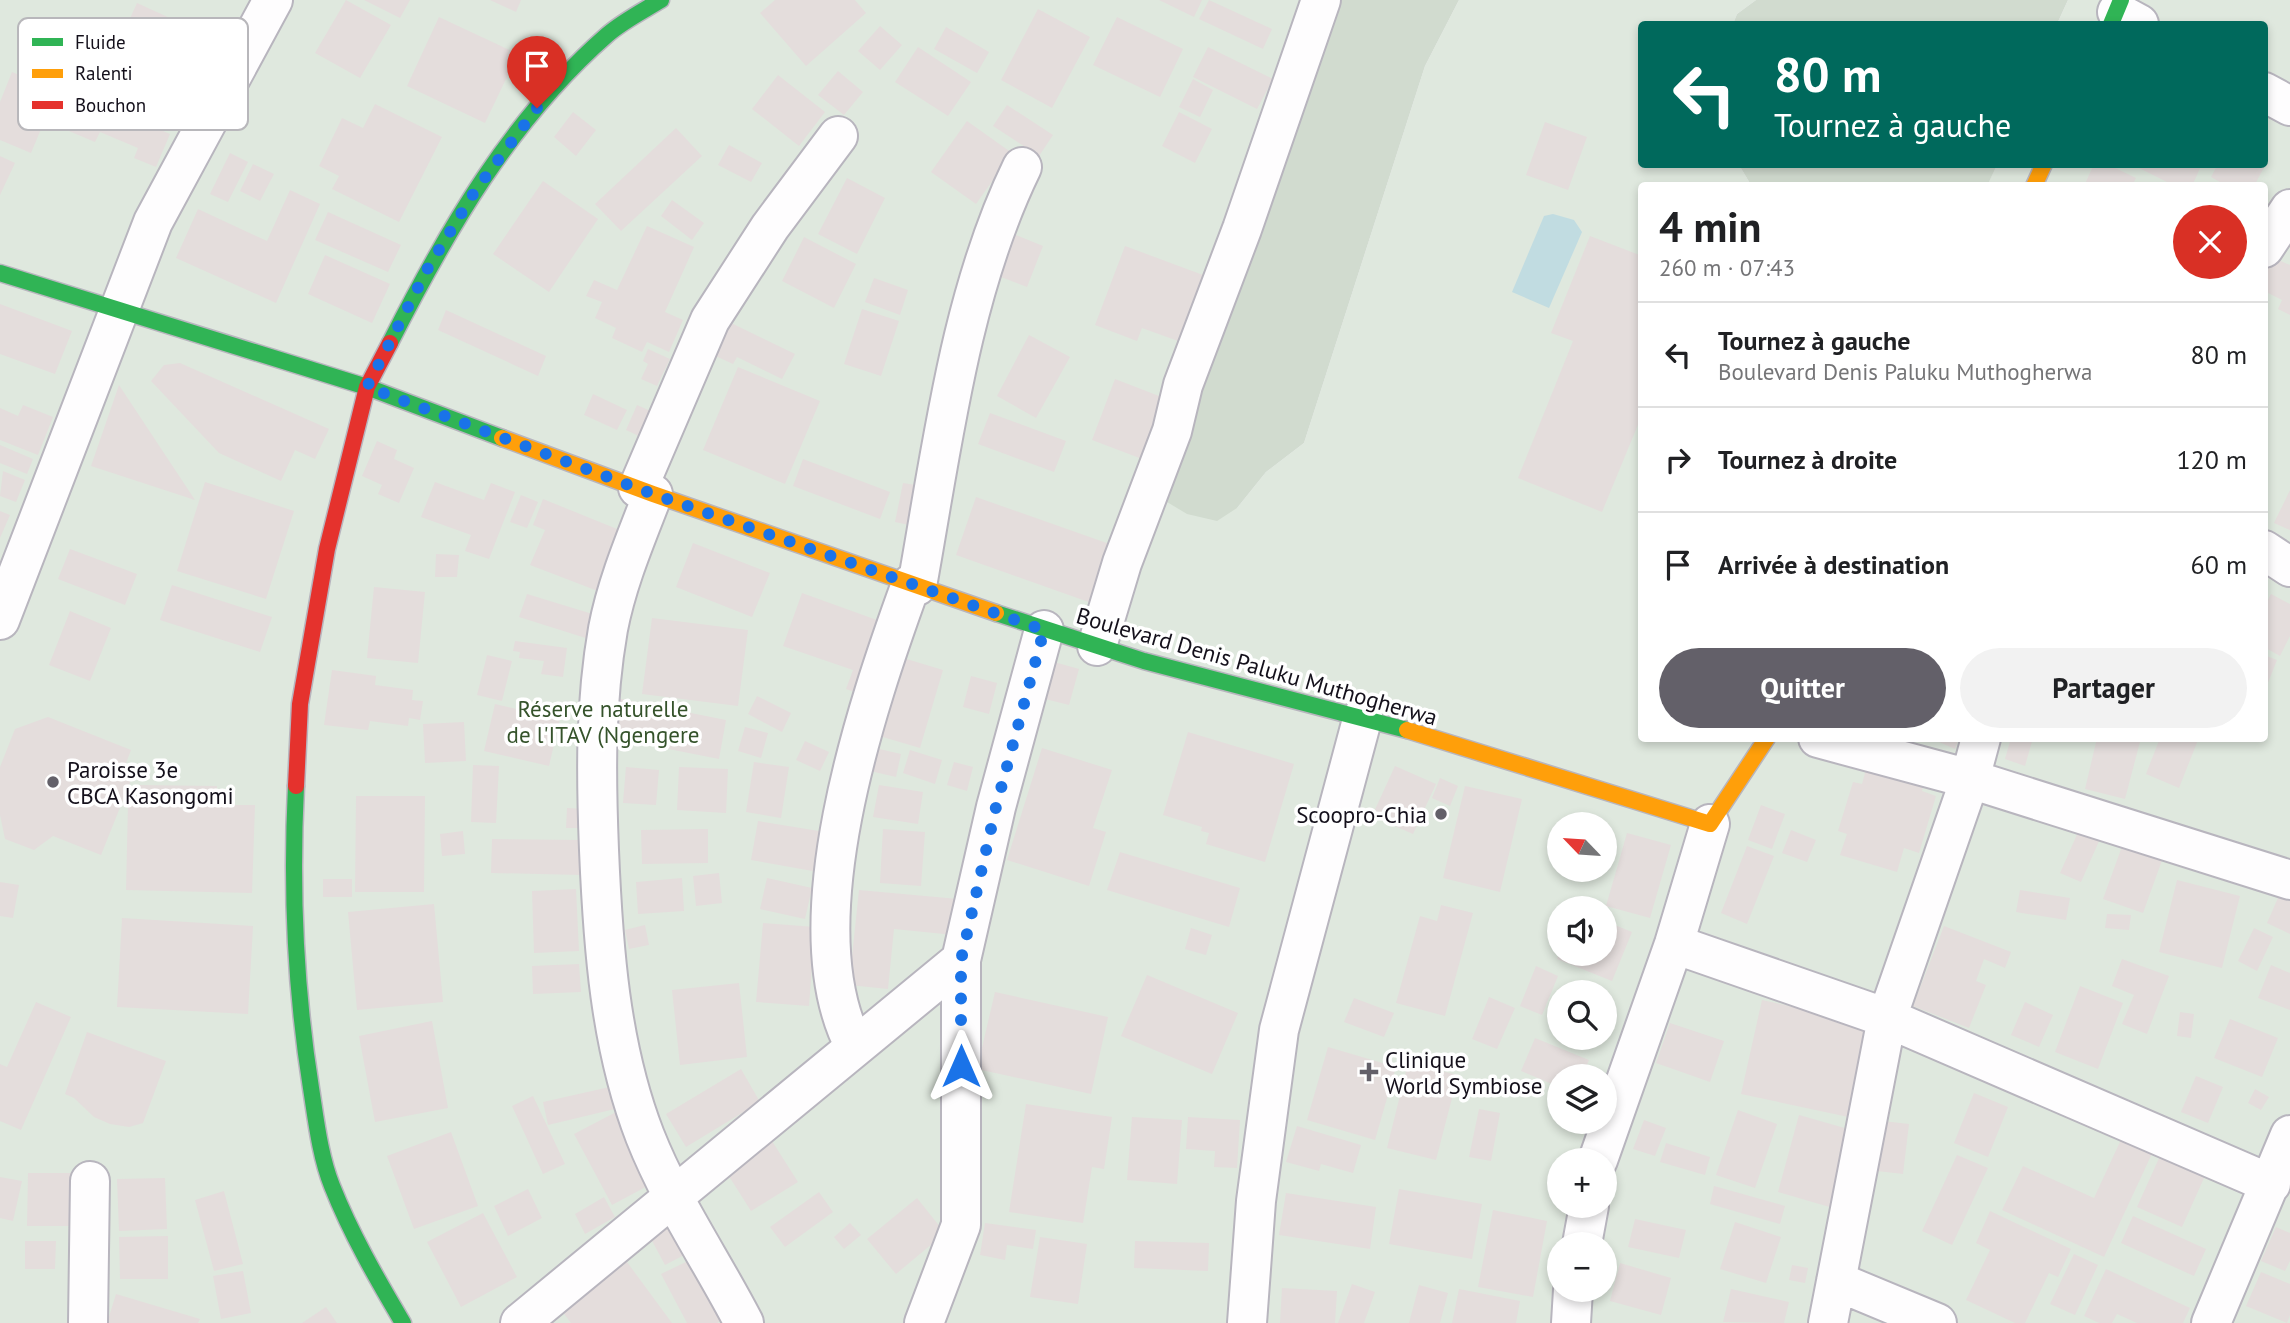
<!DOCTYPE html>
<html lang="fr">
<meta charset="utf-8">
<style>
:root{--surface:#fff;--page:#f2f2f2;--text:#202124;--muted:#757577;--line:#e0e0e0;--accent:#636069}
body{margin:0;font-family:"PT Sans",sans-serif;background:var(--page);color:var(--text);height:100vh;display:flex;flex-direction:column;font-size:26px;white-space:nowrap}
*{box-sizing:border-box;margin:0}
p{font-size:23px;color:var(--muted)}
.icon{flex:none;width:38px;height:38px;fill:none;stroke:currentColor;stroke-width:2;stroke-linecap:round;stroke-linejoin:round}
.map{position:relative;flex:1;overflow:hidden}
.panel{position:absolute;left:1638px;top:182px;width:630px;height:560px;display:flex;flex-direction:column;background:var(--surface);border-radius:7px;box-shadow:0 4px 10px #0003}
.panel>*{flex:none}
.hud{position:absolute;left:1638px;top:21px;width:630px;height:147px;border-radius:7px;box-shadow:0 4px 10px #0003;background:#00695c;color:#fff;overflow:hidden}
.needle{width:46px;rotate:295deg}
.fabs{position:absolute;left:1547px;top:812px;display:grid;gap:14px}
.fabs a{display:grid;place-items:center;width:70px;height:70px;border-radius:50%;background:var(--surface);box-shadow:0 4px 10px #0003;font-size:35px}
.pin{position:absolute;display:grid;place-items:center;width:60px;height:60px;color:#fff;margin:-72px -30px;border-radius:50% 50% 50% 0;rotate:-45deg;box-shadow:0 0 7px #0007}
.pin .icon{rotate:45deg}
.me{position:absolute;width:77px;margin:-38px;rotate:0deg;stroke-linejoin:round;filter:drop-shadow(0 0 5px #0008)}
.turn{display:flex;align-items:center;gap:24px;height:147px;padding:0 21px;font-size:32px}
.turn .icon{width:91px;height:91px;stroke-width:2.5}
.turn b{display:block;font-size:49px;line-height:60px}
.round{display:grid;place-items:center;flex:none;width:74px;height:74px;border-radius:37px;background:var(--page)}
.headline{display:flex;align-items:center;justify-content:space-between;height:119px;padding:0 21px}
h1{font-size:42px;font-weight:700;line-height:52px}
.cta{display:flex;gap:14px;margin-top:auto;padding:14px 21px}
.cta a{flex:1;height:80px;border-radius:42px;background:var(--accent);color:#fff;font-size:28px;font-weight:700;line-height:80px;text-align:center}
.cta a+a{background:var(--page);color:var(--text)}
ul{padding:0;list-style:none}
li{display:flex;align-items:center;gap:21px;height:105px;padding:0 21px;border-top:2px solid var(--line)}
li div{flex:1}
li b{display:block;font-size:26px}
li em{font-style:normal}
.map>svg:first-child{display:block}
.green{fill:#dfe8de;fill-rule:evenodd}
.forest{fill:#d1dbcf}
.water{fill:#c1dce1}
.building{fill:#e4dddc}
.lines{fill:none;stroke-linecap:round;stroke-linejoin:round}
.street-casing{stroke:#b8b5be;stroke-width:42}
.fast-casing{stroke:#b8b5be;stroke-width:19}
.slow-casing{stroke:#b8b5be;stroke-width:19}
.jam-casing{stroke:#b8b5be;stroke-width:19}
.street{stroke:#fefdfe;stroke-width:38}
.fast{stroke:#30b455;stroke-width:16}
.slow{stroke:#ff9f0a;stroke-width:16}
.jam{stroke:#e5322d;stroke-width:16}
.route{stroke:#1a73e8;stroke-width:12;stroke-dasharray:0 21.6}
.poi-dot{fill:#636069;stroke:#fff;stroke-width:2.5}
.labels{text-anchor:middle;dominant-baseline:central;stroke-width:7;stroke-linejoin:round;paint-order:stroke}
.street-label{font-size:23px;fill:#14101b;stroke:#fff}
.park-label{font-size:23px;fill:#35532b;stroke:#fff}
.poi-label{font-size:23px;fill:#14101b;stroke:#fff;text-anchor:start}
.key{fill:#fff;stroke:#b8b7bb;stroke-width:2}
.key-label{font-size:19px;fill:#14101b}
</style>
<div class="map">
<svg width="2290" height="1323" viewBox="0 0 2290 1323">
<rect width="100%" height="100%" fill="#f6f4fa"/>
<path class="green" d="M0,0h1333l-96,508 29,-36 38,-29 121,-377 34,-66h297l-19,14 -4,10h-91v140l97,1 12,20 -109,1v552h622v-552l-277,-1 10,-20 267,-1v-140h-207l11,-24h222v1323h-2290zM1559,824h46v46h-46zM1559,908h46v46h-46zM1559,992h46v46h-46zM1559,1076h46v46h-46zM1559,1160h46v46h-46zM1559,1244h46v46h-46z"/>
<path class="forest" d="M1333,0h126l-34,66 -121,377 -38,29 -29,36 -20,13 -30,-7 -25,-15z
M1756,0h312l-11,24h-324l4,-10z
M1739,165h258l-10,21 -236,-1z"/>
<path class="water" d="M1553,214l21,6 8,12 -33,76 -37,-16 32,-76z"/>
<path class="building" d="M346,0l45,25 -31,53 -45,-25z
M364,0h46l-10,18z
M490,0h31l-5,12z
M775,0h80l11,13 -60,53 -46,-53z
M1159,0h43l-8,17z
M1209,0l63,29 -9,20 -64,-30z
M137,3l79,36 -31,66 -78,-36z
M1038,9l52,28 -38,71 -51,-28z
M439,17l79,37 -33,69 -78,-37z
M1117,17l66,32 -23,48 -67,-32z
M880,26l22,19 -22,25 -22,-19z
M946,27l43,25 -12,21 -43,-24z
M918,47l53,35 -23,34 -53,-34z
M1208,47l65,32 -16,30 -64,-32z
M838,71l25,21 -19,23 -26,-20z
M12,72l45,19 -26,62 -31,-13v-38z
M778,75l47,37 -26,34 -47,-37z
M1193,79l20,11 -13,27 -21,-10z
M79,95l91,39 -14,33 -22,-9 4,-10 -38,-16 -5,10 -31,-13z
M375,104l67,33 -43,85 -67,-33 7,-13 -20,-10 23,-48 21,10z
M1007,105l46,30 -14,21 -46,-30z
M573,112l23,18 -20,26 -22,-19z
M1179,112l33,17 -17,34 -33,-17z
M967,121l45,32 -36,51 -45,-32z
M1545,122l42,15 -19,53 -42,-15z
M676,128l26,28 -81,75 -26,-27z
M729,145l33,18 -11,19 -33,-17z
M230,153l18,9 -20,40 -18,-8z
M0,156l15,7 -15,32z
M253,164l21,10 -14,27 -20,-10z
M2094,164h13l29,14 -4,8h-48z
M2138,164h64l-10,22h-17l-38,-19z
M2218,164h48l-12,22h-27l-16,-9z
M847,178l38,20 -28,56 -39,-20z
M543,181l55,38 -49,73 -56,-38z
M290,190l30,14 -44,99 -100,-45 22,-49 69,32z
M672,200l32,23 -12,17 -31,-24z
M328,212l73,33 -13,27 -73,-32z
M647,226l47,21 -29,65 18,8 -14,32 -22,-10 -5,10 -30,-14 4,-10 -21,-10 7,-16 -16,-6 8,-16 23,10z
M1009,232l34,14 -16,41 -34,-13z
M1590,236l52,20v159l-40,97 -84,-34 55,-137 -22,-8z
M804,237l52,27 -22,44 -52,-27z
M1125,246l78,29 -25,66 -36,-13 -5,13 -42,-16z
M325,255l65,29 -18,39 -64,-29z
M2274,258l16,7v50l-12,-6 4,-9 -18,-9v-15z
M874,278l34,12 -8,25 -35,-13z
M0,304l72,27 -17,43 -55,-20z
M862,309l37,12 -18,55 -37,-12z
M446,310l100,46 -8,20 -100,-46z
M725,320l70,34 -13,25 -45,-22 -4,7 -24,-11z
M1029,335l41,22 -34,61 -39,-22z
M648,349l22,10 -13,27 -16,-7 7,-15 -5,-3z
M180,363l149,66 -14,30 -20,-9 -14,31 -62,-28 -68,-72 13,-16z
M738,367l82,34 -35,83 -82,-34z
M1115,379l57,22 -22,61 -58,-22z
M119,385l76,115 -104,-34z
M593,394l34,16 -10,20 -33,-15z
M23,405l30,12 -15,38 -38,-15v-32l18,8z
M637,405l18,8 -12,25 -17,-8z
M990,413l76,28 -12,31 -76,-28z
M377,441l20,9 -3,9 20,9 -15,35 -21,-9 4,-9 -20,-9z
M0,445l33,14 -6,15 -27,-11z
M803,459l87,33 -10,27 -87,-33z
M3,471l22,9 -9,22 -16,-6z
M205,482l89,29 -28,88 -89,-28z
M435,482l49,18 7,-17 24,9 -26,67 -24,-8 6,-16 -50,-18z
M903,483l19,3 -8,40 -19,-4z
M2290,490v40l-16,-7z
M521,495l17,7 -11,26 -17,-6z
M976,497l142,50 -21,58 -141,-50z
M543,499l79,32 -19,62 -73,-28 15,-35 -12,-5z
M0,511l10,4 -10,23z
M693,543l77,30 -18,44 -76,-30z
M70,549l67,25 -12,31 -67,-26z
M436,554l23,1 -2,22h-22z
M172,585l100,32 -12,35 -100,-32z
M374,587l51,5 -7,71 -51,-5z
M802,593l86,31 -25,71 -17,-6 7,-19 -70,-24z
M527,594l72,22 -7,24 -73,-23z
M2271,594l19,10v32l-10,20 -16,-9v-40z
M70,611l41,17 -21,53 -41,-16z
M652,618l96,12 -10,76 -96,-12z
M515,641l52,7 -4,29 -22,-3 3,-13 -25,-3 1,-6 -7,-1z
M487,655l25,6 -10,40 -25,-6z
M2264,655l13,5 -12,30h-1z
M900,657l43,13 -23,78 -44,-13z
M1054,662l25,7 -10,36 -24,-6z
M332,670l44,6 -1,9 38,5 -1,10 11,1 -3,19 -11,-2 -1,8 -38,-5 -2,9 -44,-5z
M971,676l26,7 -8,31 -26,-7z
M757,696l34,17 -9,19 -34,-18z
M616,698l110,22 -7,39 -111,-22z
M495,704l65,15 -11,47 -65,-15z
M48,717l83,33 -8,21 10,4 -32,80 -48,-19 -19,14 -29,-11 -5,-24v-48l15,-38z
M464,722l2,39 -41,2 -2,-39z
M745,727l23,6 -7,25 -23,-7z
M1188,732l106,32 -29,98 -59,-18 3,-11 -8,-2 1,-4 -39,-12z
M1930,738h29l-4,11z
M2011,738h22l-8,28 -20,-7z
M2097,738h44l-16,61 -40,-10z
M2160,738l38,2 -19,48 -33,-14z
M805,741l24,11 -9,19 -24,-11z
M875,748l26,6 -5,23 -26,-6z
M1042,748l70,22 -19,58 13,4 -17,54 -82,-26z
M910,750l32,10 -7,24 -32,-11z
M754,762l35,5 -8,51 -35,-6z
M954,762l19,5 -6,24 -20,-6z
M1868,762l57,18 -3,11 14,5 -17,57 -15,-5 -7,24 -57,-17 7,-21 -9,-3 15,-49 9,2z
M473,765l26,1 -3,57 -25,-1z
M1395,766l41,18 -23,50 -41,-18z
M626,767l33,3 -3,35 -33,-2z
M679,767l49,2 -2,44 -49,-3z
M1440,778l18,8 -8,20 -18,-8z
M140,785l77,1 -1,19h39l-3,88 -126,-3 2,-87h12z
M879,785l44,7 -5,32 -45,-7z
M1465,786l57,13 -22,93 -57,-14z
M356,796h69l-1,96h-69z
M1761,805l24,9 -13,35 -24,-9z
M567,808l18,1v19h-19z
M758,821l67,11 -7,40 -67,-12z
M708,829v34l-66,1 -1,-34z
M883,829l42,3 -4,54 -41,-3z
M1791,830l25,10 -9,22 -25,-9z
M2079,830l21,9 -19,43 -21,-9z
M463,831l2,23 -23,2 -2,-22z
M1627,833l44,12 -21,73 -44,-12z
M2125,838l40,14 -22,61 -40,-14z
M492,839l91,1 -1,35 -91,-2z
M1747,846l27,10 -27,68 -26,-11z
M1120,852l120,36 -11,39 -122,-37z
M719,873l3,30 -26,3 -3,-30z
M682,878l2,33 -46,3 -2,-32z
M767,878l45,10 -7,31 -45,-10z
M323,879h29v18h-29z
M2177,880l63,16 -18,72 -63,-16z
M0,882l19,3 -6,33 -13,-2z
M576,889l3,62 -45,2 -2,-62z
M859,890l99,9 -4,36 -60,-6 -6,60 -39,-4z
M2020,890l50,8 -4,22 -50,-8z
M2281,891l9,4v39l-23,-11z
M434,904l9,98 -86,8 -9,-98z
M1441,905l32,8 -28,103 -49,-13 24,-87 17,5z
M2107,914l24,1 -2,15 -24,-2z
M122,918l131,8 -5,88 -131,-7z
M1605,921l27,11 -20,49 -55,-22 2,-5h46z
M763,923l52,4 -6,79 -53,-4z
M645,925l4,20 -20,4 -4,-19z
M1944,926l67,26 -6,16 -21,-9 -8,22 10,4 -17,43 -56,-22z
M1191,928l21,7 -6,20 -21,-6z
M2254,928l19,9 -16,34 -19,-10z
M2122,959l47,17 -22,58 -25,-10 12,-29 -22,-9z
M579,964l2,28 -48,2 -1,-28z
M2271,965l19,8v37l-32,-12z
M1536,966l22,10 -16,39 -22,-9z
M1147,975l91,38 -26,61 -91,-38z
M739,983l8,74 -67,8 -8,-75z
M2080,986l43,17 -25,66 -43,-17z
M995,992l113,25 -17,77 -114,-25z
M1489,997l26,11 -18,41 -25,-10z
M1354,998l40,15 -10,24 -40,-15z
M1762,1000l111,25 -20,93 -112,-24z
M36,1002l35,15 -50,113 -21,-9v-57l7,3z
M2025,1002l28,13 -14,32 -28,-12z
M2180,1012l14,2 -3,24 -14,-2z
M2230,1019l48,19 -16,39 -48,-19z
M432,1021l16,87 -73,14 -16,-86z
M1670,1023l54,18 -14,41 -54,-19z
M87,1032l79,29 -23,62 -14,4 -19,-3 -16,-7 -20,-19 -9,-4z
M1535,1038l54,22 -7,16h-23v11l-38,-16z
M1328,1047l68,20 -21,73 -68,-20z
M1408,1063l50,12 -22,85 -49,-12z
M741,1069l19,33 -74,45 -20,-33z
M2196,1076l27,11 -15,36 -27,-11z
M614,1086l5,22 -71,17 -5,-23z
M2255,1089l14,8 -8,13 -13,-7z
M1974,1093l34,14 -20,50 -34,-14z
M533,1096l32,68 -22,10 -31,-68z
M1026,1104l86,13 -8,52 -12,-2 -9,56 -74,-11z
M1479,1109l21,4 -9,48 -22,-4z
M1738,1110l39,14 -22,64 -39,-13z
M618,1111l37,71 -43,23 -38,-71z
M1799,1115l56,16 -22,77 -55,-16z
M1132,1117l50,3 -5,64 -50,-4z
M1188,1117l52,3 -3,48 -23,-1 1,-16 -29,-2z
M1644,1120l22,8 -11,28 -22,-7z
M1883,1121l26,3 -6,50 -26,-3z
M1297,1126l64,19 -8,28 -32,-9 -2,7 -33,-9z
M2125,1131l31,14 -52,112 -102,-47 21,-44 71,32z
M451,1132l27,74 -64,23 -27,-73z
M772,1141l26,41 -47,29 -26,-41z
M1666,1143l44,14 -5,18 -45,-13z
M2164,1147l45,20 -27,60 -45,-20z
M1957,1155l31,13 -36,77 -30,-14z
M28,1173h53l-1,53h-53z
M0,1177l22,4 -9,40 -13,-3z
M165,1178l2,51 -48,2 -2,-52z
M1714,1186l71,20 -5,18 -70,-20z
M528,1189l14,29 -34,18 -14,-30z
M1399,1189l83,15 -10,55 -83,-15z
M224,1191l19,73 -29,7 -19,-71z
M819,1192l14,20 -48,35 -15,-20z
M1286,1193l90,14 -6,42 -91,-14z
M604,1197l11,20 -30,17 -10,-20z
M917,1198l28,35 -49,41 -29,-35z
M1493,1210l54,11 -14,76 -55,-10z
M1990,1211l81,38 -13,28 -9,-4 -24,50h-10l-49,-23 24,-50 -14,-7z
M483,1213l34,64 -56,30 -34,-65z
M2133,1216l73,33 -12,27 -73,-33z
M1635,1219l51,11 -7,28 -51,-11z
M1735,1222l46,15 -15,46 -46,-14z
M850,1223l11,12 -17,14 -10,-12z
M985,1223l51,7 -3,19 -26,-4 -2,15 -25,-5z
M672,1225l16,28 -23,12 -15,-28z
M2276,1227l14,6v28l-5,10 -24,-10z
M168,1236v43h-48l-1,-42z
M1040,1237l47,7 -9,60 -48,-7z
M25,1241h31l-1,28h-30z
M1135,1241l74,2 -1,28 -74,-3z
M2074,1254l24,11 -23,50 -25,-11z
M690,1260l32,60 -5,3h-30l-26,-49z
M627,1262l45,61h-101l-9,-12z
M1620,1263l51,15 -10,37 -51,-14z
M1792,1265l16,3 -3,15 -16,-3z
M2106,1269l84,39 -7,15h-46l-20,-9 -5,9h-13l-15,-7z
M243,1271l8,42 -30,6 -8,-43z
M2261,1272l29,12v31l-3,8 -41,-17z
M1352,1284l23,8 -11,31h-26z
M1419,1285l29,8 -8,30h-31z
M1282,1288l55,3 -2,32h-55z
M1459,1289l61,12 -4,22h-64z
M1731,1289l58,13 -5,21 -61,-1z
M116,1294l84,25 -2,4h-91z
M326,1307l11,16h-35z"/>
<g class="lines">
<g class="street-casing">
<path id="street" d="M2117,12l22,12
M2264,92l26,14
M2264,248l26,-39
M638,488l72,-168 60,-93 68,-91
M653,494c-17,44 -36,88 -45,135 -13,74 -12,146 -9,221 4,96 11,196 46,286 26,66 67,125 99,187
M2264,550l26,17
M917,586c25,-138 43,-292 105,-419
M0,620l153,-398 120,-222
M1097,646l25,-83 50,-132 11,-46 59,-156 79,-229
M1818,738l152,41 320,101
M1674,944l213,74 384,166
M855,1047c-64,-120 12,-342 56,-463
M1598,1160l76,-216 36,-120
M1582,1244l7,-38
M1836,1281l101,42
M88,1323l2,-142
M520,1323l441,-363
M924,1323l37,-98v-265l35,-153 48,-177
M1247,1323l9,-122 23,-171 84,-314
M1571,1323l2,-33
M1828,1323l59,-305 83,-239 11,-41
M2211,1323l79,-188"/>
</g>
<g class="fast-casing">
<path id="fast" d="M2111,24l10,-24
M0,273l367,114 135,51
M390,343c57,-113 121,-224 217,-308 16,-14 36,-24 54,-35
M996,613l148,48 263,69
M296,786c-5,101 -1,202 15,302 5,32 9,68 21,98 19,48 45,93 71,137"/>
</g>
<g class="slow-casing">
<path id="slow" d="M2034,186l10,-22
M502,438l151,56 343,119
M1407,730l303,94 57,-86"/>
</g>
<g class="jam-casing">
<path id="jam" d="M296,786l4,-82 27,-155 40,-162 23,-44"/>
</g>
<use href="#street" class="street"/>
<use href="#fast" class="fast"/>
<use href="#slow" class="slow"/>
<use href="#jam" class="jam"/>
</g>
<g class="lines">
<path class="route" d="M537,108l-62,83 -47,77 -61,119 286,107 391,136 -48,177 -35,153v106"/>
</g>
<g class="poi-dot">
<circle cx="53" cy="782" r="7"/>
<circle cx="1441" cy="814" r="7"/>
<path d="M1365.5 1061.5h7v7h7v7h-7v7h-7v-7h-7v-7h7z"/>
</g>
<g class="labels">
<g class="street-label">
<text transform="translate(1257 666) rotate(16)">Boulevard Denis Paluku Muthogherwa</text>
</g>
<g class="park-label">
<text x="603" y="708">Réserve naturelle<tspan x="603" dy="26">de l'ITAV (Ngengere</tspan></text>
</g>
<g class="poi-label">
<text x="67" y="769">Paroisse 3e<tspan x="67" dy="26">CBCA Kasongomi</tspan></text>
<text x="1427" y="814" text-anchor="end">Scoopro-Chia</text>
<text x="1385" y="1059">Clinique<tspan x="1385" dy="26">World Symbiose</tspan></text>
</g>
</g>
<rect x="18" y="18" width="230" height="112" rx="10" class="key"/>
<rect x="32" y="38" width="31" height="8" fill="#30b455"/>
<rect x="32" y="69" width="31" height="9" fill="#ff9f0a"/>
<rect x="32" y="101" width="31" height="8" fill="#e5322d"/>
<g class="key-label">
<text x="75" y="49">Fluide</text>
<text x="75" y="80">Ralenti</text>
<text x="75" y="112">Bouchon</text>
</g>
</svg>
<div class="fabs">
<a><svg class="needle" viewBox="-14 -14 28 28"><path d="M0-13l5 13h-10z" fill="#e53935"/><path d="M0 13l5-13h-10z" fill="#757577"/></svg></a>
<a><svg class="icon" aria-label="sound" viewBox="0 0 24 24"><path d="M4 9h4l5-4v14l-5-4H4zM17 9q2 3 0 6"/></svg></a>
<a><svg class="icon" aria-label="search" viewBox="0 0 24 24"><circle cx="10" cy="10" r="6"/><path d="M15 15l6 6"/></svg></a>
<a><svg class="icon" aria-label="layers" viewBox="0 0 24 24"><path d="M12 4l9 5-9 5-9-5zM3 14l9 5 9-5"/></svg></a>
<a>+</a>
<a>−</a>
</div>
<div class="pin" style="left:537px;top:108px;background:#d93025"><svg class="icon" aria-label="arrive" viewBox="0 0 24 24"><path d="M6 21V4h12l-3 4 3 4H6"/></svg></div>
<svg class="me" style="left:961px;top:1066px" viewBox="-20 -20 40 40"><path d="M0-17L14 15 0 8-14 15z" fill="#1a73e8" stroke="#fff" stroke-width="4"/></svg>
<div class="hud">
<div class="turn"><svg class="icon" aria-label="left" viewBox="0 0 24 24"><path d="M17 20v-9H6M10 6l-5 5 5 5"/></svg><div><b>80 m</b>Tournez à gauche</div></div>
</div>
<section class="panel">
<div class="headline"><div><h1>4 min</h1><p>260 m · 07:43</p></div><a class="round" style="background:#d93025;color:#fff"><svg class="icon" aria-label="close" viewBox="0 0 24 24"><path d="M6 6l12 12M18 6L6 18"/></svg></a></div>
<ul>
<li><svg class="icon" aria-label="left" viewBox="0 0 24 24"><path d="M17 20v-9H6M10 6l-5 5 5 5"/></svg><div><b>Tournez à gauche</b><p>Boulevard Denis Paluku Muthogherwa</p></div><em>80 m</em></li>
<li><svg class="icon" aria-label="right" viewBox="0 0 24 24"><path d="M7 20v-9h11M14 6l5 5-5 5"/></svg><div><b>Tournez à droite</b></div><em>120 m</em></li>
<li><svg class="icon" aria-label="arrive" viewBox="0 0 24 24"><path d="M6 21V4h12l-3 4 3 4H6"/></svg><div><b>Arrivée à destination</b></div><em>60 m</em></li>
</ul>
<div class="cta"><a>Quitter</a><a>Partager</a></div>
</section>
</div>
